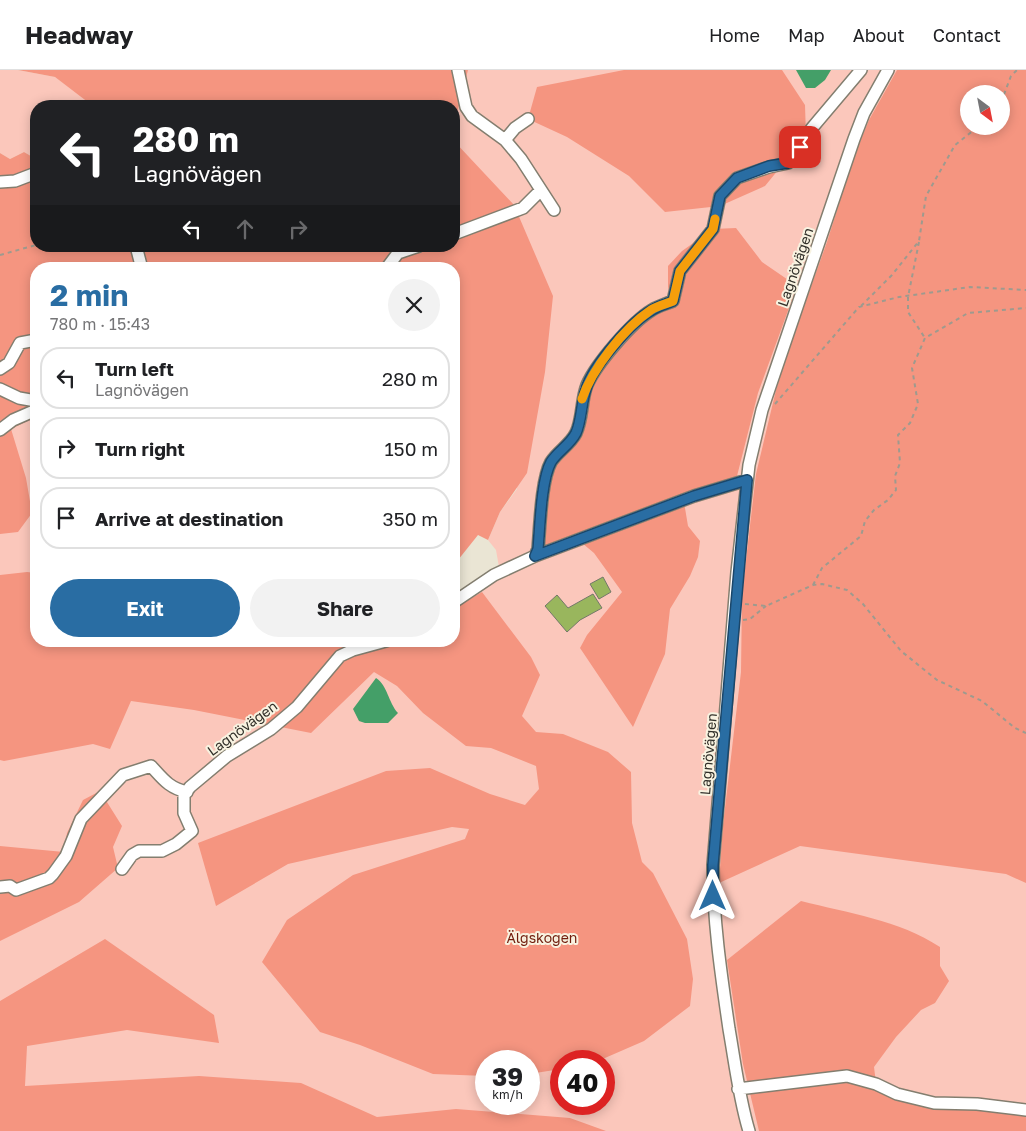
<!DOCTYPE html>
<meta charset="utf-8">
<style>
:root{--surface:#fff;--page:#f2f2f2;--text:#202124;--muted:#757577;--line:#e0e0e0;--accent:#296da3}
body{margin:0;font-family:"Golos Text",sans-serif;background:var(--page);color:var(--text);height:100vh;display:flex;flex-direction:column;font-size:19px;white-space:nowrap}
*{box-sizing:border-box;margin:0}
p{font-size:16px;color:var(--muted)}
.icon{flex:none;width:28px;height:28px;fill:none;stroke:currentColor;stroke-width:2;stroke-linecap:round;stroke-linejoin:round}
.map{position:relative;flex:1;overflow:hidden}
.drawer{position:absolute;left:30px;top:192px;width:430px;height:385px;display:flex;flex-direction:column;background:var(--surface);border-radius:20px;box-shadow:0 2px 12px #0003}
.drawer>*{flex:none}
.top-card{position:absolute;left:30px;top:30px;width:430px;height:152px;border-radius:20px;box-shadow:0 2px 12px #0003;background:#202124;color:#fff;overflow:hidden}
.needle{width:32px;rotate:148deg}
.tools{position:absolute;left:960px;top:15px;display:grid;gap:10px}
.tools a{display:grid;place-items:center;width:50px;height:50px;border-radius:50%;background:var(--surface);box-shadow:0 2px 12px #0003;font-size:25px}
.speed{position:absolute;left:475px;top:980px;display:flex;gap:10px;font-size:25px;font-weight:700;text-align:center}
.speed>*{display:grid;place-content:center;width:65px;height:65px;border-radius:50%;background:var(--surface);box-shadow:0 2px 12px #0003;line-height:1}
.speed small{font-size:12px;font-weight:400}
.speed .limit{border:8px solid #d22;background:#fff;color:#111}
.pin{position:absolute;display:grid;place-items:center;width:42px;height:42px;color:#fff;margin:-21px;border-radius:10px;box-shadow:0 2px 8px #0006}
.me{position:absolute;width:55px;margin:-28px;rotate:0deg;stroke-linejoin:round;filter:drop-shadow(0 0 4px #0008)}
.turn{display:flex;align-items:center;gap:18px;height:105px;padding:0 20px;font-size:22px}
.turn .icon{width:65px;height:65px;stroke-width:2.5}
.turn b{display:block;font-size:35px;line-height:42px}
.lanes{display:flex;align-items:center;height:48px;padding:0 20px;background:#0003;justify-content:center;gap:25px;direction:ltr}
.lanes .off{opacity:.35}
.round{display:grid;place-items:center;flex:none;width:52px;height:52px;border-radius:26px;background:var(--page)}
.headline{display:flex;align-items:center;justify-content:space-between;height:85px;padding:0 20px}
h1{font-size:30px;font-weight:700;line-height:38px;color:var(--accent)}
.action{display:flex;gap:10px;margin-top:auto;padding:10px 20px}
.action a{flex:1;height:58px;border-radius:30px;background:var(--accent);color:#fff;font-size:20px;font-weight:700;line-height:58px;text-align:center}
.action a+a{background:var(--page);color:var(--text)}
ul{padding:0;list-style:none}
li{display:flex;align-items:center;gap:15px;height:62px;margin:0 10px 8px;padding:0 10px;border:2px solid var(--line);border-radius:20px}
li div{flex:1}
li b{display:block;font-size:19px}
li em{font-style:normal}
header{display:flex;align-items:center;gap:30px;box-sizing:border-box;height:70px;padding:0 25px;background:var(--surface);border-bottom:1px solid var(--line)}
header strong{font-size:24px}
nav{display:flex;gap:28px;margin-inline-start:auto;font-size:18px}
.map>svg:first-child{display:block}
.green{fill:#fbc7bb;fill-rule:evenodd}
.forest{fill:#f59580;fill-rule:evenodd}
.water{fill:#449f68}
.building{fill:#99b65d;stroke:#737869}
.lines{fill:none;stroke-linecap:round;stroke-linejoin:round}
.minor-casing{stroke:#837e6f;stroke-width:14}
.path{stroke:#9e9a8e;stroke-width:2;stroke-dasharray:4 4;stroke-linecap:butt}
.minor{stroke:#fff;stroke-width:11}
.route-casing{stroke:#1b476a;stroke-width:12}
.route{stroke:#296da3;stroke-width:9}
.slow{stroke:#f59e0b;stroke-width:9}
.labels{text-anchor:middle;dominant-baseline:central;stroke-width:4;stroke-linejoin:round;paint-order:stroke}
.street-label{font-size:14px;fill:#312f29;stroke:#f8f3e1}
.park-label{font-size:14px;fill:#711d0d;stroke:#f8f3e1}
</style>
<header>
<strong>Headway</strong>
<nav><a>Home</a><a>Map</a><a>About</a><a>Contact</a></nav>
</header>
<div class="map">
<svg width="1026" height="1061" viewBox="0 0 1026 1061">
<rect width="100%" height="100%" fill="#eae5d4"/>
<path class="green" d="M0,0h18l37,7 35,25 18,-32h918v1061h-1026v-864l36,-21h418v-140h-418v53l-12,-7 -14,7 -10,-6zM969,24h32v32h-32zM36,199h418l63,220 -17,23 -12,28 8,10 3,17 -45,30v44h-418zM486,991h43v43h-43zM561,991h43v43h-43z"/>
<path class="forest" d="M18,0h450l-14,55v-19h-361l-38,-29z
M624,0h158l23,35 1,31 -41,50 -45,20 -55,6 -36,-36 -62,-39 -39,-18 9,-32z
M897,0h129v813l-20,-9 -206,-28 -81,37 4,-58 18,-153 1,-78 14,-120 20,-84 19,-59 32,-89 27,-86 15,-36zM969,24h32v32h-32z
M454,71l60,64 39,91 -8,76 -18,101 -27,39 -12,28 -10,-5 -24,30v-296h-418v148l-25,12 15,49 6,35 -14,19 -18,2v-381l10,6 14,-7 12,7v87h418z
M736,158l26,34 35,24 -39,107 -22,87 -52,22 4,24 12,15 -2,16 -8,19 -20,33 -5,45 -32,73 -53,-79 7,-13 35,-43 -28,-39 -12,-10 -44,6 12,-85 20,-22 17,-57 52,-65 34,-19 -5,-14v-21l14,-15 31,-22z
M27,502l9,1v68h418v-33l28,-16 49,65 9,18 -18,41 14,16 27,2 45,18 23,20 1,51 10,39 11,11 34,66 6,40 -3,27 -46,35 -46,20h-37v8l-32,5v-13h-43v15l-53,-2 -73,-29 -40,-13 -58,-70 25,-42 66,-45 112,-36 4,-10 -17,-2 -164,37 -72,42 -18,-63 188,-72 44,-3 60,26 35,11 14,-16 -3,-23 -45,-18 -25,-2 -43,-33 -26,-27 -23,-14 -63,61 -117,-23 -63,-9 -21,48 -17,-5 -89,17 -4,-1v-185z
M100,721l22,35 -9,21 5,21 -39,34 -79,39v-95l64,6 3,-19 16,-33z
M801,831c47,12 98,19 139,46v19l9,15 -14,22 -14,7 -25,27 -22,30 2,16 21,11 129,16v21h-267l-16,-67 -16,-104z
M105,869l109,76 5,28 -92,-13 -100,16 -2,40 174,-10 102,7 76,34 79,-8 114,9 36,13h-606v-130z"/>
<path class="water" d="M796,0h35l-6,10 -10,8h-9z
M376,608c12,8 12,24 22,35l-10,10h-23l-6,-2 -6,-12z"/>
<path class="building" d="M603,507l8,15 -12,7 -9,-15z
M593,524l9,14 -22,12 -13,12 -22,-26 12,-11 11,13z"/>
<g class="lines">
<g class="minor-casing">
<path id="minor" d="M458,0l8,37 6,9 33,24 16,19 33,51
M505,70l10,-12 13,-9
M0,112l15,-1 21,-8
M454,164l69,-26 17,-17
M136,176l6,23
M386,199l12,-16 21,-7
M0,299l9,-6 11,-20 16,-3
M0,319l19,9 17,3
M0,360l13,-10 23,-10
M535,486l3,-7c2,-21 3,-69 13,-87 7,-11 19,-17 25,-29 7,-15 5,-33 11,-48 9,-21 45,-63 65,-75 6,-4 14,-6 21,-9l7,-30 33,-42 7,-33 17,-18 32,-11 19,-4 24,-35 49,-58
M454,532l40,-27 41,-19 159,-60 53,-16
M122,799l10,-14 7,-4h23l14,-7 16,-13 -8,-18v-18l6,-8 37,-31 44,-27 26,-22 43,-51 13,-6 33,-9
M0,817l10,-1 6,4 33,-12 4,-4 13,-18 15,-37 42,-44 28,-9c12,13 18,22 36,26
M738,1019l109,-13 29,8 21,10 37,9 43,1 49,6
M749,1061c-10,-33 -14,-68 -20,-102 -8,-55 -16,-109 -16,-164l24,-293 12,-107 13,-55 92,-271 10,-26 24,-43"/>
</g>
<path class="path" d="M1001,32l10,-26 6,-6
M919,172l-11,55v15l17,26
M0,185l36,-10
M861,236l31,-31 27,-34 7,-45 29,-51 24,-19
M775,334l84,-97 40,-10 71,-10 56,3
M813,515l9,-17 39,-32 4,-15 9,-11 14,-10 8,-10 -1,-14 5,-13 -2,-28 12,-12 8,-19 -6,-36 13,-30 43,-25 58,-5
M745,534l21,2 47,-21 9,-1 25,6 16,14 38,47 36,29 45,21 33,27 11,5
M743,550l7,-1 16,-13"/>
<use href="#minor" class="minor"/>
</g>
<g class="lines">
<g class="route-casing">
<path id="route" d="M713,826v-31l34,-385 -53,16 -159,60 3,-7c2,-21 3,-69 13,-87 7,-11 19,-17 25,-29 6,-13 5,-30 10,-44 7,-23 45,-67 66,-79 6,-4 14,-6 21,-9l7,-30 33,-42 7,-33 17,-18 32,-12 19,-3 12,-16"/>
</g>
<use href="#route" class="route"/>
<path class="slow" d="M582,329c10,-30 42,-71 69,-89 6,-4 15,-6 22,-9l7,-30 33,-42 2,-10"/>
</g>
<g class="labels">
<g class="street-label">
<text transform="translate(795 197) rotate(-71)">Lagnövägen</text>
<text transform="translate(242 658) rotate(-36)">Lagnövägen</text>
<text transform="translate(708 684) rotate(-85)">Lagnövägen</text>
</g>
<g class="park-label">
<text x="542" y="867">Älgskogen</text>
</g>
</g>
</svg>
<div class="tools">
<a><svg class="needle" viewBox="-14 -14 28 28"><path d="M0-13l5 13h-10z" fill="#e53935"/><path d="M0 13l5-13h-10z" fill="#757577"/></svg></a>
</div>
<div class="speed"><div>39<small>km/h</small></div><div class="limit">40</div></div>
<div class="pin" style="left:800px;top:77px;background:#d93025"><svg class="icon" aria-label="arrive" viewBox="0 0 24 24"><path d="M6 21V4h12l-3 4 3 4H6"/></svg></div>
<svg class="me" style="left:713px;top:826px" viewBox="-20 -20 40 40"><path d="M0-17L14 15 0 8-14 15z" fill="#296da3" stroke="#fff" stroke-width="4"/></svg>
<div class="top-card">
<div class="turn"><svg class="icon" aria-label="left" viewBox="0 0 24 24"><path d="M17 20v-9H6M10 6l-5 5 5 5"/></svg><div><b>280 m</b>Lagnövägen</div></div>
<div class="lanes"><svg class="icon" aria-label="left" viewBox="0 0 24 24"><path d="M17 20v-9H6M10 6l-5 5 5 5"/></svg><svg class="icon off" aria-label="ahead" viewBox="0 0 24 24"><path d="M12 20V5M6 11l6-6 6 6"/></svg><svg class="icon off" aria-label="right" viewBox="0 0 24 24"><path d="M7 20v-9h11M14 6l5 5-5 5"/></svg></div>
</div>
<section class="drawer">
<div class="headline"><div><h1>2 min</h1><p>780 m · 15:43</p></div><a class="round"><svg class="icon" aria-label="close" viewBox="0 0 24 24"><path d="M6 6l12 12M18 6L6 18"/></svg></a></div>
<ul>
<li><svg class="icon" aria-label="left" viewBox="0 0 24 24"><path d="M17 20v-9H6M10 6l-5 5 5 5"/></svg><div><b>Turn left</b><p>Lagnövägen</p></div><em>280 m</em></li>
<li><svg class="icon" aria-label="right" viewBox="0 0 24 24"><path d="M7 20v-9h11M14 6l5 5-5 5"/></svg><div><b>Turn right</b></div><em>150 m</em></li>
<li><svg class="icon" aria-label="arrive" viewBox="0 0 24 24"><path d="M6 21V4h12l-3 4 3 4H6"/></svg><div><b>Arrive at destination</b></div><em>350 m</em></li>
</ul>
<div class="action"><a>Exit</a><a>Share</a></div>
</section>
</div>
